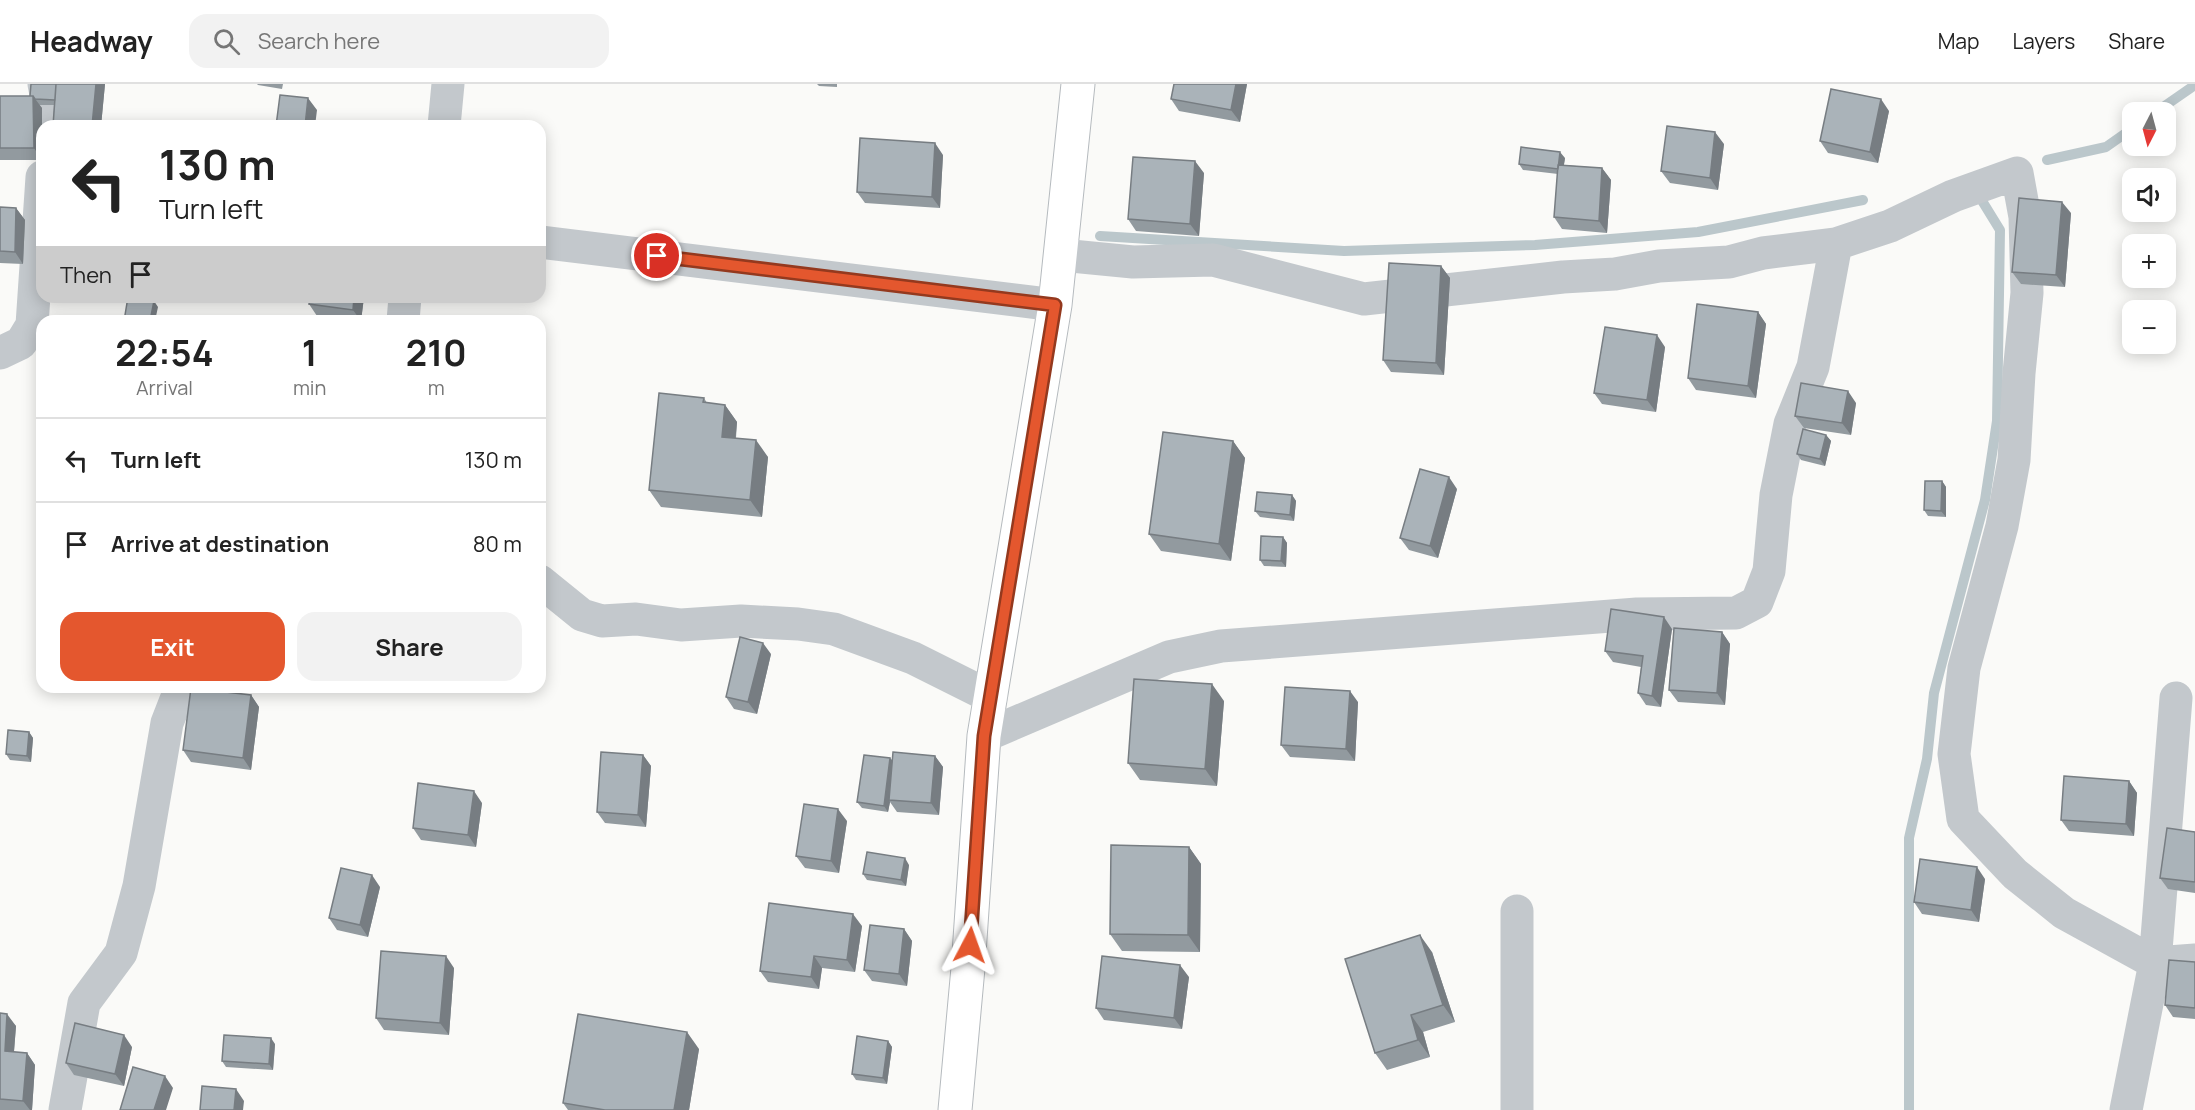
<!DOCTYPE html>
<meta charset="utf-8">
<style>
:root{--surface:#fff;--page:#f2f2f2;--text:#222;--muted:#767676;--line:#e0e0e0;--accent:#e4572e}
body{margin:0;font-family:Manrope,sans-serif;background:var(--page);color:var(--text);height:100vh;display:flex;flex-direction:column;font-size:22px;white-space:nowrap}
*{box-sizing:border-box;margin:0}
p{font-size:20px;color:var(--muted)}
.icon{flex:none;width:33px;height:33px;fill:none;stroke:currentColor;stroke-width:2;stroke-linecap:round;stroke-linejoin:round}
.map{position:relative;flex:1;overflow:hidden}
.details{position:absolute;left:36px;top:231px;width:510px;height:378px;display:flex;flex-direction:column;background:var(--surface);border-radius:18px;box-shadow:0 3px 15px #0003}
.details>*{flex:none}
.top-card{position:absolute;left:36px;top:36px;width:510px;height:183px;border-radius:18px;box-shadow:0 3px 15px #0003;background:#fff;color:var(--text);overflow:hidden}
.needle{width:39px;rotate:186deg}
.fabs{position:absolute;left:2122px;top:18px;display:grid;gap:12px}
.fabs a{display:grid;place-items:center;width:54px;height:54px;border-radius:12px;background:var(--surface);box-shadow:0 3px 15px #0003;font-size:30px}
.pin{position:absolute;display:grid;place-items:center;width:51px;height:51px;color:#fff;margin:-26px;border:3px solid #fff;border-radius:50%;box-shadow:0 2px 6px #0007}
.me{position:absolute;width:66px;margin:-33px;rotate:4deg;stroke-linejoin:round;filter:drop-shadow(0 0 4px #0008)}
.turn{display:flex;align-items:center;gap:21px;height:126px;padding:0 24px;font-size:27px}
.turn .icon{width:78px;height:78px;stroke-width:2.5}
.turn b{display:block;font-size:42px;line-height:51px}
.then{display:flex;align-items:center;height:57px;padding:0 24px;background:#0003;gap:12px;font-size:22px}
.eta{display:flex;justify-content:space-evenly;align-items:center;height:102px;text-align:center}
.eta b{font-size:36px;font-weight:700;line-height:42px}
.cta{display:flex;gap:12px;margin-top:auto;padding:12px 24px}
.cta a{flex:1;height:69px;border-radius:18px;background:var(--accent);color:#fff;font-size:24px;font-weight:700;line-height:69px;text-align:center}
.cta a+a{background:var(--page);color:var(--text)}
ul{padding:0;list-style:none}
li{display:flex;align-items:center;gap:18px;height:84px;padding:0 24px;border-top:2px solid var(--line)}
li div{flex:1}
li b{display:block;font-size:22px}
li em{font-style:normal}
header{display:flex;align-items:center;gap:36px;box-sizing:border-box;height:84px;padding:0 30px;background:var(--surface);border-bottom:2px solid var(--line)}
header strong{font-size:28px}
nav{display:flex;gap:33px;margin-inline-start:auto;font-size:21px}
.search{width:420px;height:54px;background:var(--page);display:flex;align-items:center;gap:15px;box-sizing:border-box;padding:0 21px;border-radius:18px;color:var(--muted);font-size:22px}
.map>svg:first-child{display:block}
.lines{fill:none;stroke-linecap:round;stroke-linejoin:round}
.stream{stroke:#bbc7cb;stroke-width:10}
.major-casing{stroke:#b5babe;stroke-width:35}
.minor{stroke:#c3c8cc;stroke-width:33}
.major{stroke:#fff;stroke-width:33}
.wall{fill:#929a9f}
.shaded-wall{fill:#777d82}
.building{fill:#aab3b9;stroke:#777d82;stroke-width:1.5}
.route-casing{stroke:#94391e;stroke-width:15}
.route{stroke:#e4572e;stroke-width:10}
</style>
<header>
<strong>Headway</strong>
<div class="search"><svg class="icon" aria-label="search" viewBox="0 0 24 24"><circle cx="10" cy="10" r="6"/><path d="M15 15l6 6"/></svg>Search here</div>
<nav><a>Map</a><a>Layers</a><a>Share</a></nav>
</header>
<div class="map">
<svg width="2195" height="1026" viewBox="0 0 2195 1026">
<rect width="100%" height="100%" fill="#fafaf8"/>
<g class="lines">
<path class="stream" d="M2156,28l39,-27
M2047,76l59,-13 27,-19
M1100,152l244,15 191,-6 163,-13 165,-32
M1909,1026v-272l18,-79 7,-66 51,-193 12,-79 3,-191 -24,-39"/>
<g class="major-casing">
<path id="major" d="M955,1026l13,-142 16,-232 71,-431 23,-221"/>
</g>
<path class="minor" d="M44,0l3,15 -2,27
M444,42l4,-42
M540,158l515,63
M1061,171l72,7 80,-2 151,39 199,-22 52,-3 44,-8 70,-4 34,-9 73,-9 54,-18 63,-30 64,-23 8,44 2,76 -8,80 -5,87 -12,66 -38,142 -10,86 9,65 52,55 49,39 91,50 40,-3
M403,237l2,-24
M0,269l21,-10 11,-18 10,-148
M540,497l42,34 20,6 34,-2 45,6 60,-4 57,3 36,5 79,29 78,39
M984,652l185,-79 52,-11 416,-32 99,-1 21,-11 12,-31 7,-76 14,-71 23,-57 23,-123
M1517,827v199
M65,1026l19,-107 37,-50 18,-67 28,-163 14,-36
M2126,1026l29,-147 21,-265"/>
<use href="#major" class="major"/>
</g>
<path class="wall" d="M31,0h74l-4,42h-48l1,-21h-15l3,3v52h-42v-64h30z
M257,0h26l-1,5 -24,-4z
M817,0h20v3l-18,-1z
M1247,0l-7,38 -61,-11 -8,-12z
M1889,27l-11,52 -50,-10 -8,-12z
M1724,60l-6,46 -48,-7 -9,-12z
M943,71l-3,53 -75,-5 -8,-11z
M1565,74l-1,7 38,3 9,12 -4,53 -45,-4 -8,-12 4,-43 -35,-4 -4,-6z
M1204,89l-5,63 -63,-5 -8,-12z
M0,123l16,1 9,12 -2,44 -23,-1z
M2071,129l-6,74 -44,-3 -9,-12z
M1441,182l9,12 -6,97 -53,-3 -8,-12z
M310,213h54l-3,24h-8l-36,-5 -8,-12z
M1758,228l8,12 -10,74 -60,-8 -8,-12z
M1665,263l-9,65 -54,-8 -8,-11z
M704,314l3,5 18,2 12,17 -1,16 32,19 -6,60 -101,-10 -12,-17z
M1856,319l-5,32 -47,-7 -9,-12z
M1826,351l5,6 -6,25 -24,-6 -4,-6z
M1233,357l12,17 -14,103 -70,-10 -12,-17z
M1942,397l4,6v30l-18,-1 -4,-6z
M1457,405l-19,69 -29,-8 -9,-12z
M1292,411l4,6 -2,20 -34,-4 -5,-6z
M1283,453l4,6 -1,24 -22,-1 -4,-6z
M1672,545l-11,78 -15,-2 -8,-12 3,-26 -28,-5 -8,-11z
M1722,548l8,12 -5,61 -47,-3 -9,-12z
M771,570l-14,60 -23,-5 -8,-12z
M251,611l8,12 -8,63 -60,-8 -8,-12z
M1224,617l-7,85 -77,-6 -12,-17z
M1358,618l-3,59 -65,-4 -9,-12z
M29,648l4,6 -2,24 -21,-2 -4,-6z
M643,671l8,11 -5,61 -41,-4 -8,-11z
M935,672l8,11 -4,48 -42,-3 -7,-10 -2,10 -26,-4 -5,-6 33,-44 2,2z
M2129,697l8,12 -3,43 -65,-5 -8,-11z
M482,719l-6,44 -55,-7 -8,-12z
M847,737l-8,52 -34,-5 -9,-12z
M2195,748v61l-27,-4 -8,-11z
M1189,763l12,17 -1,88 -78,-1 -12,-17z
M909,781l-3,21 -39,-6 -4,-6z
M1985,795l-6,43 -57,-8 -8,-12z
M380,803l-12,50 -31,-7 -8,-12z
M862,842l-7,46 -33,-4 -3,21 -51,-7 -8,-11z
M904,845l8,12 -5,45 -35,-5 -8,-11z
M1432,868l23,70 -32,10 7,25 -43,13 -12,-17z
M2195,878v57l-22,-2 -8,-12z
M454,884l-5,67 -65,-5 -8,-12z
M1189,893l-7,52 -78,-9 -8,-12z
M0,929l16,13 -2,26 13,1 8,12 -3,45h-32z
M888,957l4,6 -5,37 -31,-4 -4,-6z
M275,960l-2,26 -47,-3 -4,-6z
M132,963l-8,39 -50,-11 -8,-12z
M699,965l-10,61h-121l-5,-7z"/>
<path class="shaded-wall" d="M96,0h9l-4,42h-9z
M1236,0h11l-7,38 -9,-12z
M33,12l9,12v52l-8,-12z
M308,14l9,12 -2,16h-10z
M1881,15l8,12 -11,52 -8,-11z
M1715,48l9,12 -6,46 -8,-12z
M935,59l8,12 -3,53 -8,-11z
M1560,68l5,6 -3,17 -4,-6z
M1195,77l9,12 -5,63 -9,-12z
M1602,84l9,12 -4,53 -8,-12z
M2062,118l9,11 -6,74 -9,-12z
M16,124l9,12 -2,44 -8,-12z
M1441,182l9,12 -6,97 -8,-12z
M354,213h10l-3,24 -8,-11z
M154,217l4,6 -3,14h-5z
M1758,228l8,12 -10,74 -8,-12z
M1657,251l8,12 -9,65 -9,-12z
M1848,307l8,12 -5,32 -9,-12z
M725,321l12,17 -3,32 -12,-17z
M1826,351l5,6 -6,25 -5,-7z
M756,356l12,17 -6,60 -12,-17z
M1233,357l12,17 -14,103 -12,-17z
M1449,393l8,12 -19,69 -8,-12z
M1942,397l4,6v30l-5,-6z
M1292,411l4,6 -2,20 -4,-6z
M1283,453l4,6 -1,24 -5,-6z
M1664,533l8,12 -11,78 -9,-11z
M1722,548l8,12 -5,61 -8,-12z
M763,559l8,11 -14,60 -9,-12z
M1212,600l12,17 -7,85 -12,-17z
M1350,607l8,11 -3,59 -9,-12z
M251,611l8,12 -8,63 -8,-12z
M29,648l4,6 -2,24 -4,-6z
M643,671l8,11 -5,61 -8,-12z
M935,672l8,11 -4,48 -8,-12z
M890,674l5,6 -6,36 1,2 -2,10 -4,-6z
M2129,697l8,12 -3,43 -8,-12z
M474,707l8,12 -6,44 -8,-12z
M838,725l9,12 -8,52 -8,-12z
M1189,763l12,17 -1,88 -12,-17z
M905,774l4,7 -3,21 -5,-6z
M1977,783l8,12 -6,43 -8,-12z
M372,791l8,12 -12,50 -8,-12z
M853,830l9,12 -7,46 -8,-12z
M904,845l8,12 -5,45 -8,-12z
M1420,851l12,17 23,70 -12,-17z
M446,872l8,12 -5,67 -9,-12z
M814,872l8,12 -3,21 -8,-12z
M1180,881l9,12 -7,52 -8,-11z
M7,930l9,12 -3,37 -8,-12z
M1411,931l12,17 7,25 -12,-17z
M687,948l12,17 -10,61h-15z
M124,951l8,12 -8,39 -9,-12z
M271,954l4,6 -2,26 -4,-6z
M888,957l4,6 -5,37 -4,-6z
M27,969l8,12 -3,45h-2l-7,-9z
M165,992l8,12 -7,22h-12z
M236,1005l8,12 -1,9h-9z"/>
<path class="building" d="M31,0h25l-1,16 -20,-1 -2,-3h-3z
M56,0h40l-4,42h-39z
M1174,0h62l-5,26 -60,-11z
M1831,5l50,10 -11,53 -50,-11z
M280,11l28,3 -3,28h-29z
M0,12h33l1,52h-34z
M1667,42l48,6 -5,46 -49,-7z
M860,54l75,5 -3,54 -75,-5z
M1521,63l39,5 -2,17 -39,-5z
M1133,73l62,4 -5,63 -62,-5z
M1558,81l44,3 -3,53 -45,-4z
M2019,114l43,4 -6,73 -44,-3z
M0,123l16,1 -1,44 -15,-1z
M1389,179l52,3 -5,97 -53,-3z
M128,213l26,4 -4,20h-26z
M310,213h44l-1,13 -44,-6z
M1697,220l61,8 -10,74 -60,-8z
M1605,243l52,8 -10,65 -53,-7z
M1801,299l47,8 -6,32 -47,-7z
M659,309l45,5 -1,4 22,3 -3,32 34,3 -6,60 -101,-10z
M1803,345l23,6 -6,24 -23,-5z
M1163,348l70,9 -14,103 -70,-10z
M1420,385l29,8 -19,69 -30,-8z
M1925,397h17l-1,30 -17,-1z
M1257,408l35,3 -2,20 -35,-4z
M1261,452l22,1 -2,24 -21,-1z
M1611,525l53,8 -12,79 -14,-3 5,-37 -38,-5z
M1674,544l48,4 -5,61 -48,-3z
M740,553l23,6 -15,59 -22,-5z
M1134,595l78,5 -7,85 -77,-6z
M1285,603l65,4 -4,58 -65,-4z
M191,604l60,7 -8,63 -60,-8z
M8,646l21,2 -2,24 -21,-2z
M601,668l42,3 -5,60 -41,-3z
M893,668l42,4 -4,47 -42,-3z
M864,671l26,3 -6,48 -27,-4z
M2064,692l65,5 -3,43 -65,-4z
M418,699l56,8 -6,44 -55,-7z
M804,720l34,5 -7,52 -35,-5z
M2167,744l28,4v50l-35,-4z
M1111,761l78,2 -1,88 -78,-1z
M867,768l38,6 -4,22 -38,-6z
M1920,775l57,8 -6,43 -57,-8z
M341,784l31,7 -12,50 -31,-7z
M769,819l84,11 -6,46 -33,-4 -3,21 -51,-6z
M870,841l34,4 -5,45 -35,-4z
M1420,851l23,70 -32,10 7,25 -43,13 -30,-94z
M381,867l65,5 -6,67 -64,-5z
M1102,872l78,9 -6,53 -78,-10z
M2169,876l26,2v46l-30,-3z
M0,929l7,1 -2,37 22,2 -4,48 -23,-2z
M578,930l109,18 -13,78h-69l-42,-7z
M75,939l49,12 -9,39 -49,-11z
M224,951l47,3 -2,26 -47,-3z
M857,952l31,5 -5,37 -31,-4z
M133,983l32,9 -11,34h-34z
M202,1002l34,3 -2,21h-34z"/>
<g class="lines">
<g class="route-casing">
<path id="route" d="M657,172l398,49 -71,431 -14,209"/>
</g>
<use href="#route" class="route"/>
</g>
</svg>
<div class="fabs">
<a><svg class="needle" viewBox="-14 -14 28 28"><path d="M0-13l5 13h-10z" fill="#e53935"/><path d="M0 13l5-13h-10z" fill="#767676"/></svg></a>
<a><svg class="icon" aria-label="sound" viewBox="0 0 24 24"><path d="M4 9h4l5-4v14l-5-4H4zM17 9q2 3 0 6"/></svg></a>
<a>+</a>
<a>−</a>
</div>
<div class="pin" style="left:657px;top:172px;background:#d93025"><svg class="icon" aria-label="arrive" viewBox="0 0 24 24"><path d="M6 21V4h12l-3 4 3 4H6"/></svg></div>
<svg class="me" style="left:970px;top:861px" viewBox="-20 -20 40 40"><path d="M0-17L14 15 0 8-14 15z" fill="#e4572e" stroke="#fff" stroke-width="4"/></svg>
<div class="top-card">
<div class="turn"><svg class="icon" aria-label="left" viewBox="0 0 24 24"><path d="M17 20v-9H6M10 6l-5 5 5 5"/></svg><div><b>130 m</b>Turn left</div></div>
<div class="then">Then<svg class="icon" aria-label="arrive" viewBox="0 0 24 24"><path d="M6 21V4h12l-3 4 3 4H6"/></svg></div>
</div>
<section class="details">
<div class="eta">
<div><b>22:54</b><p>Arrival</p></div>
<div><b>1</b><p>min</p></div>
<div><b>210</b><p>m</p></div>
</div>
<ul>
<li><svg class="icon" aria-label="left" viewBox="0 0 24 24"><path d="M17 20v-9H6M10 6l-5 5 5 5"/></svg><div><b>Turn left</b></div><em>130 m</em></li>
<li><svg class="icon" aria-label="arrive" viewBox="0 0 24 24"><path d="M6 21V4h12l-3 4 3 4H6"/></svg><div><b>Arrive at destination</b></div><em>80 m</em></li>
</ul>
<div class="cta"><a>Exit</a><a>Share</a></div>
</section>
</div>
